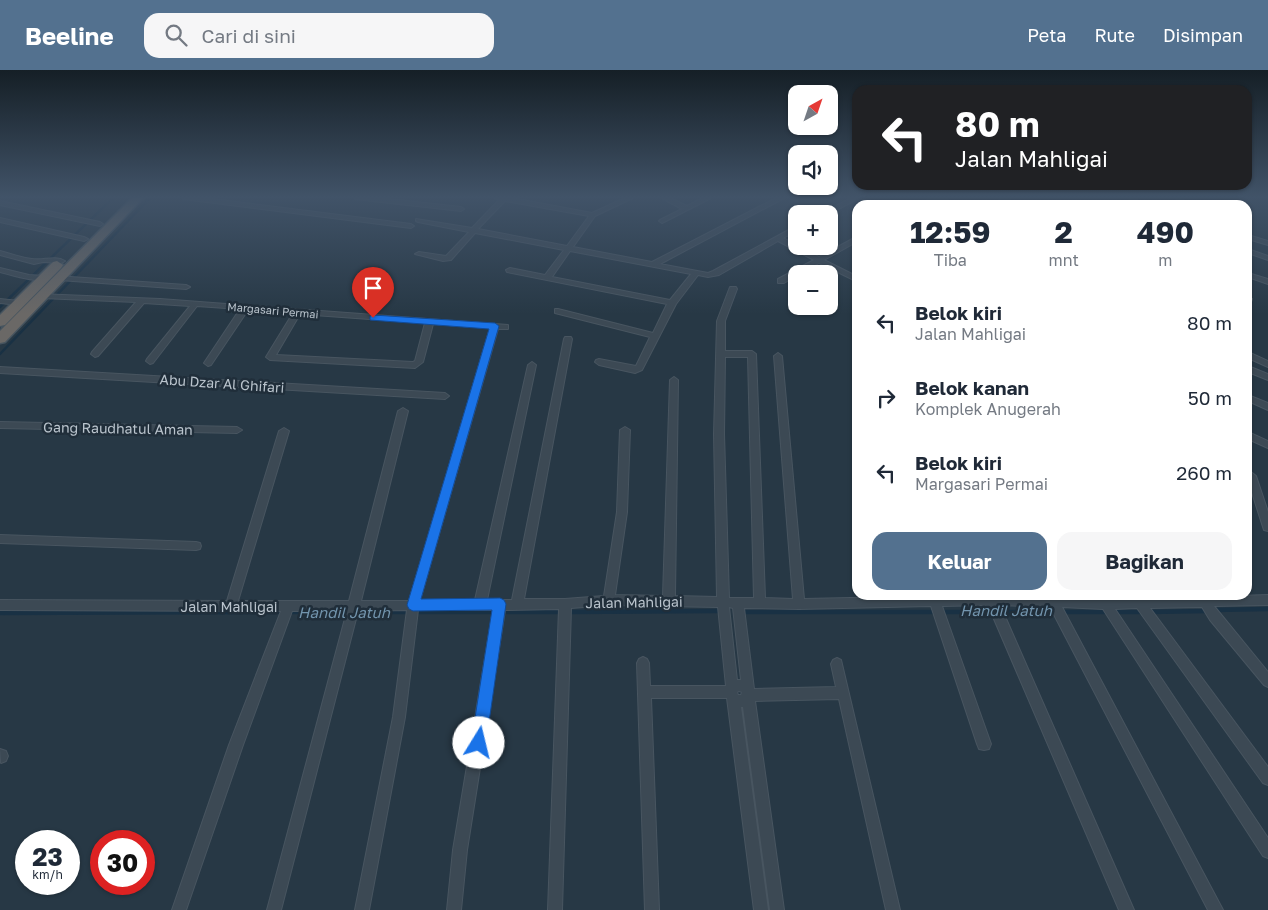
<!DOCTYPE html>
<html lang="id">
<meta charset="utf-8">
<style>
:root{--surface:#fff;--page:#f6f6f7;--text:#1f2937;--muted:#747a83;--accent:#53718f}
body{margin:0;font-family:"Golos Text",sans-serif;background:var(--page);color:var(--text);height:100vh;display:flex;flex-direction:column;font-size:19px;white-space:nowrap}
*{box-sizing:border-box;margin:0}
p{font-size:16px;color:var(--muted)}
.icon{flex:none;width:28px;height:28px;fill:none;stroke:currentColor;stroke-width:2;stroke-linecap:round;stroke-linejoin:round}
.map{position:relative;flex:1;overflow:hidden}
.sheet{position:absolute;left:852px;top:130px;width:400px;height:400px;display:flex;flex-direction:column;background:var(--surface);border-radius:15px;box-shadow:0 1px 4px #0004}
.sheet>*{flex:none}
.top-card{position:absolute;left:852px;top:15px;width:400px;height:105px;border-radius:15px;box-shadow:0 1px 4px #0004;background:#202124;color:#fff;overflow:hidden}
.needle{width:32px;rotate:40deg}
.buttons{position:absolute;left:788px;top:15px;display:grid;gap:10px}
.buttons a{display:grid;place-items:center;width:50px;height:50px;border-radius:10px;background:var(--surface);box-shadow:0 1px 4px #0004;font-size:25px}
.speed{position:absolute;left:15px;top:760px;display:flex;gap:10px;font-size:25px;font-weight:700;text-align:center}
.speed>*{display:grid;place-content:center;width:65px;height:65px;border-radius:50%;background:var(--surface);box-shadow:0 1px 4px #0004;line-height:1}
.speed small{font-size:12px;font-weight:400}
.speed .limit{border:8px solid #d22;background:#fff;color:#111}
.pin{position:absolute;display:grid;place-items:center;width:42px;height:42px;color:#fff;margin:-51px -21px;border-radius:50% 50% 50% 0;rotate:-45deg;box-shadow:0 0 5px #0007}
.pin .icon{rotate:45deg}
.me{position:absolute;width:55px;margin:-28px;rotate:9deg;stroke-linejoin:round;filter:drop-shadow(0 0 4px #0008)}
.turn{display:flex;align-items:center;gap:18px;height:105px;padding:0 20px;font-size:22px}
.turn .icon{width:65px;height:65px;stroke-width:2.5}
.turn b{display:block;font-size:35px;line-height:42px}
.eta{display:flex;justify-content:space-evenly;align-items:center;height:85px;text-align:center}
.eta b{font-size:30px;font-weight:700;line-height:35px}
.primary-button{display:flex;gap:10px;margin-top:auto;padding:10px 20px}
.primary-button a{flex:1;height:58px;border-radius:15px;background:var(--accent);color:#fff;font-size:20px;font-weight:700;line-height:58px;text-align:center}
.primary-button a+a{background:var(--page);color:var(--text)}
ul{padding:0;list-style:none}
li{display:flex;align-items:center;gap:15px;height:75px;padding:0 20px}
li div{flex:1}
li b{display:block;font-size:19px}
li em{font-style:normal}
header{display:flex;align-items:center;gap:30px;box-sizing:border-box;height:70px;padding:0 25px;background:var(--accent);color:#fff}
header strong{font-size:24px}
nav{display:flex;gap:28px;margin-inline-start:auto;font-size:18px}
.search{width:350px;height:45px;background:var(--page);display:flex;align-items:center;gap:12px;box-sizing:border-box;padding:0 18px;border-radius:15px;color:var(--muted);font-size:19px}
.map>svg:first-child{display:block}
.lines{fill:none;stroke-linecap:round;stroke-linejoin:round}
.stream-far1{stroke:#193144;stroke-width:2.5}
.stream{stroke:#193144;stroke-width:4.5}
.minor-casing{stroke:#485560;stroke-width:2}
.trunk-casing{stroke:#46545f;stroke-width:3}
.minor{fill:#3c4954;fill-rule:evenodd}
.trunk{fill:#6a6866;fill-rule:evenodd}
.route{fill:#1a73e8;stroke:#114b97}
.labels{text-anchor:middle;dominant-baseline:central;stroke-width:5;stroke-linejoin:round;paint-order:stroke}
.far-street-label{font-size:11px;fill:#bac4cd;stroke:#202e3a}
.street-label{font-size:14px;fill:#bac4cd;stroke:#202e3a}
.water-label{font-size:15px;font-style:italic;fill:#7294ad;stroke:#202e3a}
</style>
<header>
<strong>Beeline</strong>
<div class="search"><svg class="icon" aria-label="search" viewBox="0 0 24 24"><circle cx="10" cy="10" r="6"/><path d="M15 15l6 6"/></svg>Cari di sini</div>
<nav><a>Peta</a><a>Rute</a><a>Disimpan</a></nav>
</header>
<div class="map">
<svg width="1268" height="840" viewBox="0 0 1268 840">
<rect width="100%" height="100%" fill="#273845"/>
<g class="lines">
<path class="stream-far1" d="M0,237l114,-110
M0,284l151,-157"/>
<path class="stream" d="M1214,540l54,-1
M289,542h206
M501,542h61
M569,542l149,-1
M743,542h192
M941,542h114
M1061,542h46
M1114,542h28
M1149,542l58,-1
M0,543l282,-1"/>
<g class="minor-casing">
<path id="minor" d="M180,127h17l214,27 3,2 -3,2 -228,-29z
M352,127h19l90,10 3,2 -3,2 -106,-12z
M493,127h13l86,16 35,-16h8l-40,19 -22,31 79,15 126,-65h8l-126,67 48,9 5,-2 83,-45v5l-13,7 36,19 39,-21v5l-34,19 34,17v5l-39,-19 -10,5 20,6c-12,0 -22,-2 -33,0v2l-12,7h-6v-4l36,-19 -36,-19 -59,34 -11,2 -10,-2 -22,29 -34,66 -7,3 -36,-8 -4,-3 1,-2 3,-1 37,7 14,-29 -95,-24v-4h3l95,24 14,-29 -160,-32 -1,-2 4,-2 35,7 19,-25 -89,-17 -24,27 -8,1 -28,-7 4,-2 27,4 23,-24 -51,-10 -2,-1v-2l56,9 27,-28zM505,131l84,15 -22,30 -89,-17zM570,181l121,23 -21,26 -118,-23z
M660,127h8l19,9 18,-9h8l-51,26 -3,-2 1,-1 22,-11z
M853,127h8l-32,17h-8z
M932,127h10l15,8h-8l-12,-5 -11,5h-8z
M1004,127h8l-13,8h-8z
M1132,127h6l-4,8h-6z
M1178,127h6l-4,8h-6z
M0,131l100,21 3,2 -3,2 -100,-21z
M0,148l84,19 4,2 -4,2 -84,-19z
M1248,165l20,6v4l-20,-6z
M1248,179l20,7v4l-20,-7z
M0,181c11,3 22,7 32,8 11,2 23,-4 33,2l-4,2 -18,-1 -9,2 -34,-9z
M0,198l29,7 15,1 4,2c-10,6 -36,-3 -48,-6z
M1248,203l20,6v5l-20,-7z
M56,206l130,9 4,2 -4,2 -127,-9h-3z
M730,217h6l1,2 -12,32v30h27l4,3 9,244 28,1 -19,-243 4,-3 4,3 22,243 188,-4 108,4 -2,-4h12l1,4 87,-2 1,-2h8l1,2 60,-2v10l-54,1 54,66v15l-4,-2 -54,-65 -8,-13 -52,1 118,159v18l-5,-2 -126,-175 -22,1 153,229v20l-5,-2 -160,-247 -41,-2 161,303h-15l-158,-303 -50,-2 134,305h-15l-131,-305 -46,1 49,138 -2,5 -5,1 -5,-1 -2,-5 -46,-138 -132,3 -55,-1 10,81 82,-2 -5,-23 2,-4 4,-2 4,2 59,250h-14l-47,-211 -84,2 29,209h-14l-27,-203h-2l27,203h-14l-27,-212h-76l8,212h-14l-8,-247 2,-4 4,-2 4,2 2,4 1,23h76l-8,-79 -109,-2 -38,3 -9,302h-14l11,-301 -54,1 -38,240 -6,60h-14l6,-60 40,-240h-75l-13,107 -36,193h-14l38,-193 14,-107 -49,1 -77,299h-14l80,-299h-55l-49,134 -57,165h-14l57,-165 52,-134 -281,-1v-10l227,1 52,-170 5,-3 5,3 -51,170h111l49,-190 5,-3 5,3 -47,190h48l81,-273 -57,-4 -10,38 -8,6 -145,-8 -4,-3 27,-44 -45,-3 -37,55 -3,1 -4,-3 36,-54 -43,-3 -44,57 -3,1 -4,-3 1,-2 43,-53 -46,-3 -46,53 -3,1 -4,-3 1,-2 44,-50 -95,-4h-3v-4l122,5 348,26v4h-10l-78,271h55l53,-235 4,-3 4,3 -49,235h25l52,-261 1,-2h6l1,2 -48,260h41l39,-3 13,-84 3,-82 5,-3 5,3 -3,82 -12,83 48,1 7,-216 4,-3 4,3 -3,216 42,1 -3,-163 3,-113zM300,244l125,9 -10,38 -2,1 -137,-7zM725,287h23l6,241h-25l-5,-164zM729,537l4,1 8,72h-4zM739,621l3,1 -1,3h-3l-1,-3z
M1248,227l4,2 -1,3h-3z
M0,229l19,2 4,2 -4,2 -19,-2z
M1248,282l20,9v6l-20,-9z
M1248,296l20,8v6l-20,-8z
M0,297l445,26 4,3 -4,3 -445,-26z
M1248,325l20,8v7l-20,-9z
M0,352l237,5 5,3 -5,3 -237,-5z
M1248,362l20,9v7l-20,-9z
M1251,402l5,4 12,36v19l-4,-1 -1,-3 -15,-47v-7z
M0,465l196,7 4,1 1,3 -1,3 -4,1 -196,-7z
M0,679l6,2 2,5 -2,5 -5,2z"/>
</g>
<g class="trunk-casing">
<path id="trunk" d="M133,127h11l-139,145 -5,1v-12z
M57,191l6,4 -2,3 -56,57 -5,1v-11l53,-53z"/>
</g>
<use href="#minor" class="minor"/>
<use href="#trunk" class="trunk"/>
</g>
<linearGradient id="sky" x2="0" y2="1"><stop stop-color="#151f26"/><stop offset="0.52" stop-color="#415368"/><stop offset="1" stop-color="#415368" stop-opacity="0"/></linearGradient>
<rect width="1268" height="244" fill="url(#sky)"/>
<path class="route" d="M373,245l122,8 4,3 -78,273 79,-1 4,2 2,4 -20,139 -2,6 -5,2 -5,-2 -3,-6 21,-133 -79,1 -4,-2 -2,-4 82,-276 -119,-9v-4z"/>
<g class="labels">
<g class="far-street-label">
<text transform="translate(273 240) rotate(5)">Margasari Permai</text>
</g>
<g class="street-label">
<text transform="translate(222 313) rotate(4)">Abu Dzar Al Ghifari</text>
<text transform="translate(118 358) rotate(1)">Gang Raudhatul Aman</text>
<text transform="translate(634 532) rotate(-1)">Jalan Mahligai</text>
<text x="229" y="536">Jalan Mahligai</text>
</g>
<g class="water-label">
<text x="1006" y="540">Handil Jatuh</text>
<text x="344" y="542">Handil Jatuh</text>
</g>
</g>
</svg>
<div class="buttons">
<a><svg class="needle" viewBox="-14 -14 28 28"><path d="M0-13l5 13h-10z" fill="#e53935"/><path d="M0 13l5-13h-10z" fill="#747a83"/></svg></a>
<a><svg class="icon" aria-label="sound" viewBox="0 0 24 24"><path d="M4 9h4l5-4v14l-5-4H4zM17 9q2 3 0 6"/></svg></a>
<a>+</a>
<a>−</a>
</div>
<div class="speed"><div>23<small>km/h</small></div><div class="limit">30</div></div>
<div class="pin" style="left:373px;top:248px;background:#d93025"><svg class="icon" aria-label="arrive" viewBox="0 0 24 24"><path d="M6 21V4h12l-3 4 3 4H6"/></svg></div>
<svg class="me" style="left:479px;top:673px" viewBox="-20 -20 40 40"><circle r="19" fill="#fff"/><path d="M0-13L10 11 0 6-10 11z" fill="#1a73e8"/></svg>
<div class="top-card">
<div class="turn"><svg class="icon" aria-label="left" viewBox="0 0 24 24"><path d="M17 20v-9H6M10 6l-5 5 5 5"/></svg><div><b>80 m</b>Jalan Mahligai</div></div>
</div>
<section class="sheet">
<div class="eta">
<div><b>12:59</b><p>Tiba</p></div>
<div><b>2</b><p>mnt</p></div>
<div><b>490</b><p>m</p></div>
</div>
<ul>
<li><svg class="icon" aria-label="left" viewBox="0 0 24 24"><path d="M17 20v-9H6M10 6l-5 5 5 5"/></svg><div><b>Belok kiri</b><p>Jalan Mahligai</p></div><em>80 m</em></li>
<li><svg class="icon" aria-label="right" viewBox="0 0 24 24"><path d="M7 20v-9h11M14 6l5 5-5 5"/></svg><div><b>Belok kanan</b><p>Komplek Anugerah</p></div><em>50 m</em></li>
<li><svg class="icon" aria-label="left" viewBox="0 0 24 24"><path d="M17 20v-9H6M10 6l-5 5 5 5"/></svg><div><b>Belok kiri</b><p>Margasari Permai</p></div><em>260 m</em></li>
</ul>
<div class="primary-button"><a>Keluar</a><a>Bagikan</a></div>
</section>
</div>
